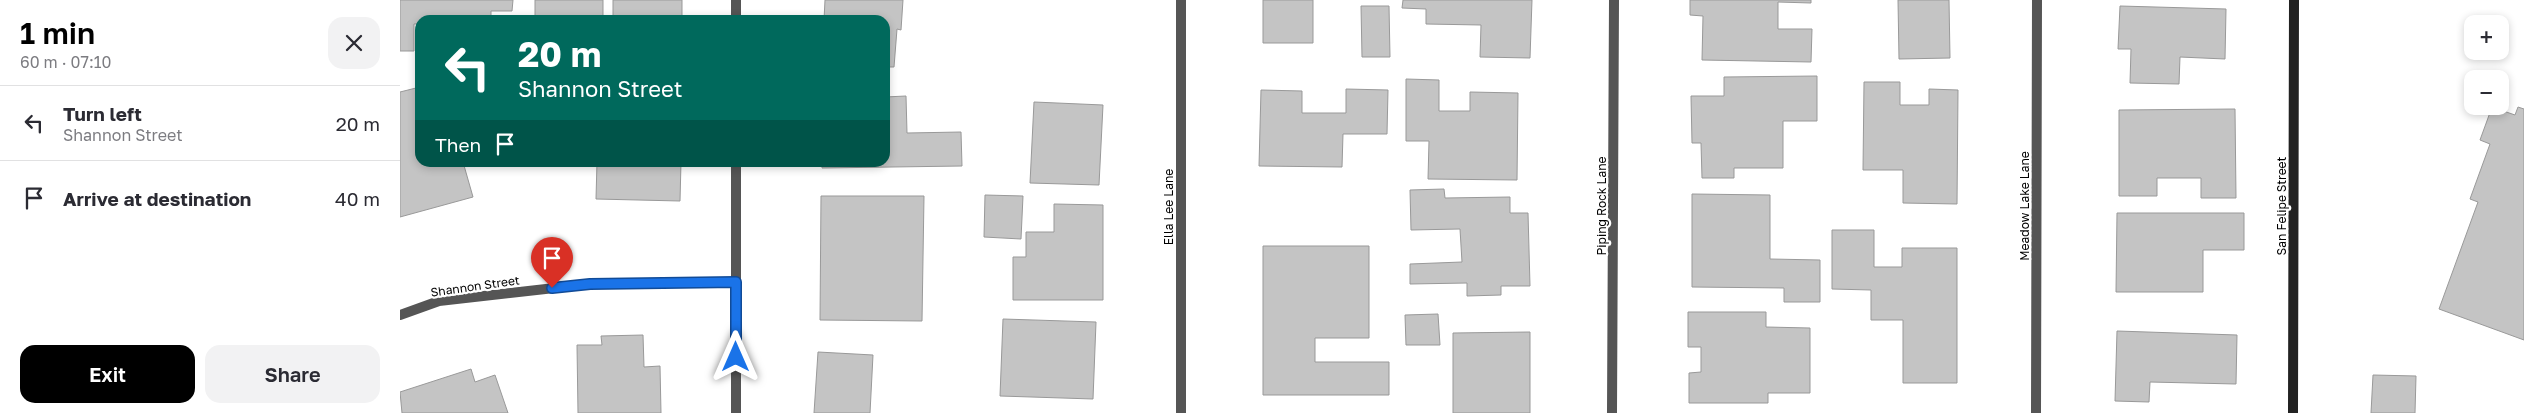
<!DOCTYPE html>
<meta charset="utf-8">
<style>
:root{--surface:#fff;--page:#f2f2f3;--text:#2b2b33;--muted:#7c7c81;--line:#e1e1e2;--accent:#000}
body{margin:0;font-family:"Golos Text",sans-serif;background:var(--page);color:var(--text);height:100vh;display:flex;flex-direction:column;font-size:19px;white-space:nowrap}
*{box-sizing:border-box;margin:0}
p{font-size:16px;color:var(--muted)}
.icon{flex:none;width:28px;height:28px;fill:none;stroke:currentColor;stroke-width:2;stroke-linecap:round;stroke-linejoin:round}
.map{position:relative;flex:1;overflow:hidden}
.panel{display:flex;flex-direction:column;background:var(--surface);width:400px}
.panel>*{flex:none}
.guide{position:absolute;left:15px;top:15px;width:475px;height:152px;border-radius:15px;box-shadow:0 2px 8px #0003;background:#00695c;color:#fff;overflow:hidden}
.tools{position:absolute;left:2064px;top:15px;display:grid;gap:10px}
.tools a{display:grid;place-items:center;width:45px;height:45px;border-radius:10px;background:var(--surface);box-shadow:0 2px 8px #0003;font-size:25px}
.pin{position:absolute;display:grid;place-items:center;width:42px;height:42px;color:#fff;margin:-51px -21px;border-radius:50% 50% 50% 0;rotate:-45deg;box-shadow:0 0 5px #0007}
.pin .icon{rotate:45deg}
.me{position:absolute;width:55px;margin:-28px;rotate:0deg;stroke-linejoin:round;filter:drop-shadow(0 0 4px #0008)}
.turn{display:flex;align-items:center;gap:18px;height:105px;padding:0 20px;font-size:22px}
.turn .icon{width:65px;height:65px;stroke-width:2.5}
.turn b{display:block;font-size:35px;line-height:42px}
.then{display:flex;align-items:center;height:48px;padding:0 20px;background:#0003;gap:10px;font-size:19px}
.round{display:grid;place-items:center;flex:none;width:52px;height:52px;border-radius:15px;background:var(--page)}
.headline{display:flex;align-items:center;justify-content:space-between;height:85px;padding:0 20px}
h1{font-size:30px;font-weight:600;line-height:38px;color:var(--accent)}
.button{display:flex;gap:10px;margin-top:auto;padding:10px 20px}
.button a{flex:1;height:58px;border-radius:15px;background:var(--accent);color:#fff;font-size:20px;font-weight:600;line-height:58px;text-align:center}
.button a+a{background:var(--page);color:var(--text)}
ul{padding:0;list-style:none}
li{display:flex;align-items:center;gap:15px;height:75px;padding:0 20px;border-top:1px solid var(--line)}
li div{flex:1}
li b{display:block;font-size:19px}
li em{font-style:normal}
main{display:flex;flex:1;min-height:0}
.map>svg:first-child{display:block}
.building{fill:#c4c4c4;stroke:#999}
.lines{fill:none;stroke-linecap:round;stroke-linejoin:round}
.minor{stroke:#555;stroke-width:10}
.secondary{stroke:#222;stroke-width:10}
.route-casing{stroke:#114b97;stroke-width:12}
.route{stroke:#1a73e8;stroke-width:9}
.labels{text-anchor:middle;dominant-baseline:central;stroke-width:4.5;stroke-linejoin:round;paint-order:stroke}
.street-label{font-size:12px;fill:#000;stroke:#fff}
</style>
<main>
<section class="panel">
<div class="headline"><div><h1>1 min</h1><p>60 m · 07:10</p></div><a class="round"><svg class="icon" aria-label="close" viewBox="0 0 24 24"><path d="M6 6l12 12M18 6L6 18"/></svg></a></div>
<ul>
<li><svg class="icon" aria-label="left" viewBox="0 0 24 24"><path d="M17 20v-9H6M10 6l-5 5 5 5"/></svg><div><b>Turn left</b><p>Shannon Street</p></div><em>20 m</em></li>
<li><svg class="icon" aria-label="arrive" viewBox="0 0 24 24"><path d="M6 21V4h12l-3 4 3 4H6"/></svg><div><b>Arrive at destination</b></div><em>40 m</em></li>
</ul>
<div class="button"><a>Exit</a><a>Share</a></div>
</section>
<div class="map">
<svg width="2124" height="413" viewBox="0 0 2124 413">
<rect width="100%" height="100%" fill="#fff"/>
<path class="building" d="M0,0h113l-1,11h-21v9h-71v4h-6v27h-14z
M135,0h68v20h-68z
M213,0h69v20h-41v-4h-28z
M425,0h78l-2,30 -4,-1 -3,38h-9v-47h-61z
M863,0h50v43h-50z
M1003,0h129l-2,58 -50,-1 1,-32 -55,-1v-15l-24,-1z
M1290,0h121v3l-33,-1v27h34l-1,33 -109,-2 1,-44 -13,-1z
M1498,0h51l1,58 -51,1z
M961,6h28l1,51h-28z
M1720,6l106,3 -1,50 -45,-2 -1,27 -49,-1 1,-34h-13z
M1417,76v45h-34v47h-49v10h-32l-1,-35h-9l-1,-47h33v-19z
M1006,79l33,1v31h31v-19l48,1 -1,87 -89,-1 1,-38h-23z
M1464,82h36v23h29v-16l29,1 -1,114 -54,-1v-33h-40z
M20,87v75h43l10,35 -73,20v-125z
M946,89l42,1 -1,44h-44l-1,33 -83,-1 2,-76 41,1v22h44z
M506,96l1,37 54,-1 1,34 -140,2v-6h63v-65z
M634,102l69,3 -4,80 -69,-2z
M2092,107l23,8 3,-8 6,2v231l-85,-31 39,-107 -8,-3 20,-55 -10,-4z
M1835,109l1,89h-35v-20h-44v18h-38v-86z
M197,162h84l-1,39 -84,-2z
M1044,189l1,9 65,-1v16h18l2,73h-29v9l-34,1v-13l-57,1v-20l52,-2 -2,-33 -49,1 -1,-40z
M1292,194l78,1v64l50,1v42h-36v-14l-92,-1z
M585,195l38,1 -2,43 -37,-2z
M421,196h103l-2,125 -102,-1z
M654,204l49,1v95h-90v-43h13v-25h28z
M1717,213h127v37h-41v42h-87z
M1432,230h42v37h28v-19h55v135h-54v-63h-32v-30l-39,-1z
M863,246h106v92h-54v24h74v33h-126z
M1288,312h78v15l44,1v65h-42v10h-79v-30l12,-1v-25h-13z
M1038,314l2,31h-34l-1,-30z
M603,319l93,3 -3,77 -93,-3z
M1717,331l120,4 -1,49 -86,-2 -1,20 -34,-1z
M1130,332v81h-77v-80z
M243,335l1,32 16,-1 1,47h-83l-1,-68h25l-1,-9z
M418,352l55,3 -3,58h-56z
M71,369l4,13 20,-7 13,38h-106l-2,-21z
M1973,375l43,1 -1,37h-44z"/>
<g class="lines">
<path class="minor" d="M781,0v413
M336,20v-20
M0,315l39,-14 151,-17 146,-2
M336,413v-251
M1212,413l2,-413
M1636,413l1,-413"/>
<path class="secondary" d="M1893,413l1,-413"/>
</g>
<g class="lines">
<g class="route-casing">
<path id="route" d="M152,288l38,-4 146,-2v75"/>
</g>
<use href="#route" class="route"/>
</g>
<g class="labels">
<g class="street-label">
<text transform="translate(1201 206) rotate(-90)">Piping Rock Lane</text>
<text transform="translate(1624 206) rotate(-90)">Meadow Lake Lane</text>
<text transform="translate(1881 206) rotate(-90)">San Felipe Street</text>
<text transform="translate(768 207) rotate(-90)">Ella Lee Lane</text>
<text transform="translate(75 286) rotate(-8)">Shannon Street</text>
</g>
</g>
</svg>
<div class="tools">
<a>+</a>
<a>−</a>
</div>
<div class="pin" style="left:152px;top:288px;background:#d93025"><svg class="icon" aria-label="arrive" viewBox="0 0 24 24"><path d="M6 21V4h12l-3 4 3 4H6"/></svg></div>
<svg class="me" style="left:336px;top:357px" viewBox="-20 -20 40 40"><path d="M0-17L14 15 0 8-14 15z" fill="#1a73e8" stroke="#fff" stroke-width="4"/></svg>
<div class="guide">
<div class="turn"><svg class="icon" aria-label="left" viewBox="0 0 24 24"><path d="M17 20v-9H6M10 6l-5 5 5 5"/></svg><div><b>20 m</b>Shannon Street</div></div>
<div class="then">Then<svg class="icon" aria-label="arrive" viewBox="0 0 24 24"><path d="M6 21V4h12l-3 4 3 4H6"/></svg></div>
</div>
</div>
</main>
